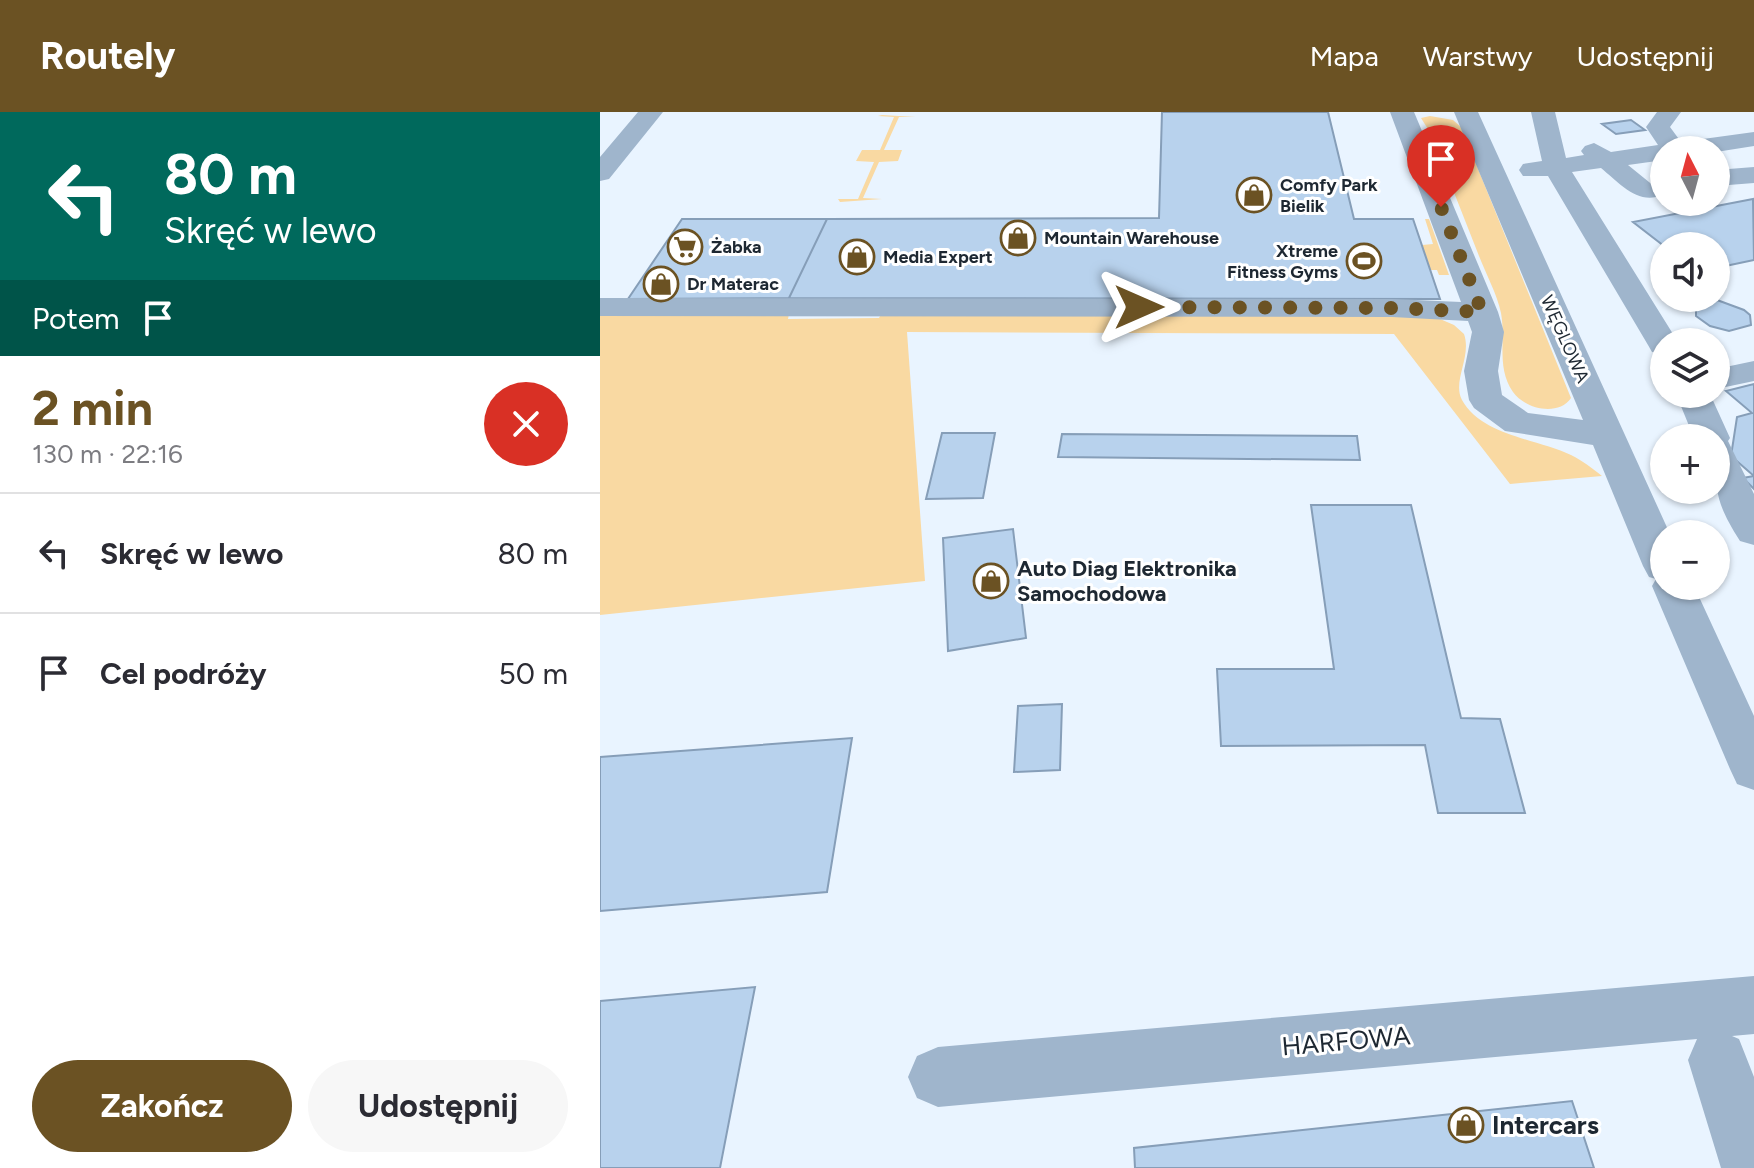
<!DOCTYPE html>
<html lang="pl">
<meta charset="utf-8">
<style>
:root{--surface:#fff;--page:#f7f7f7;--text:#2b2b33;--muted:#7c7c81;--line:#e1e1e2;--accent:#6b5223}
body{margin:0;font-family:Figtree,sans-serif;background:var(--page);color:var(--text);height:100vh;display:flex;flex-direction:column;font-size:30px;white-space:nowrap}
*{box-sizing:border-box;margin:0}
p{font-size:26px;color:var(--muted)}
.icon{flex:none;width:44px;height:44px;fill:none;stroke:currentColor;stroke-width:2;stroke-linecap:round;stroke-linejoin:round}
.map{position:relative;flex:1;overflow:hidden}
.panel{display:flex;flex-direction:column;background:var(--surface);width:600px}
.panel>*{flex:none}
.guide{background:#00695c;color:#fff;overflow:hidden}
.needle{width:52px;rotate:354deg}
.buttons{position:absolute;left:1050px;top:24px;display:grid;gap:16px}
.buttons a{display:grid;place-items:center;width:80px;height:80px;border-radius:50%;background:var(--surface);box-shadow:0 2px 6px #0004;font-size:40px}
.pin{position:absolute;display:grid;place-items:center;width:68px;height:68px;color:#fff;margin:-82px -34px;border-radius:50% 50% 50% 0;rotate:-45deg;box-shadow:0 0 8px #0007}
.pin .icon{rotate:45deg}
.me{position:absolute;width:88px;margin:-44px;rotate:90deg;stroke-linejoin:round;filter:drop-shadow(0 0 6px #0008)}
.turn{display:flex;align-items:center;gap:28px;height:168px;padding:0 32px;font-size:36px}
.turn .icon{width:104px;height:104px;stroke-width:2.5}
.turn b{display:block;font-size:56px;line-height:68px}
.then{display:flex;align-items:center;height:76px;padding:0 32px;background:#0003;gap:16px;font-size:30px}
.round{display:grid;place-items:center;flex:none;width:84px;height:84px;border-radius:42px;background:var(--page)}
.head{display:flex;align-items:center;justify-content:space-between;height:136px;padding:0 32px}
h1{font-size:48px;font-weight:700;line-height:60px;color:var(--accent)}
.button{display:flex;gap:16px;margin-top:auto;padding:16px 32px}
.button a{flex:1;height:92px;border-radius:48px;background:var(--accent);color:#fff;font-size:32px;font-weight:700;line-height:92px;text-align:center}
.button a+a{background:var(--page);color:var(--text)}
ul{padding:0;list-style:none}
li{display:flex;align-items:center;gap:24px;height:120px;padding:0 32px;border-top:2px solid var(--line)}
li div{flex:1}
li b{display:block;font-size:30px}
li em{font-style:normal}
header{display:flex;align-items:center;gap:48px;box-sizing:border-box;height:112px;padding:0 40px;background:var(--accent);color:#fff}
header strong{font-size:38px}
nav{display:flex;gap:44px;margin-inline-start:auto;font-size:28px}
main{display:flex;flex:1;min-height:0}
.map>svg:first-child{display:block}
.green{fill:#f9d9a2}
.building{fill:#b8d2ed;stroke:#869eb8;stroke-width:2}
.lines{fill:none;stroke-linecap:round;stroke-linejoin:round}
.minor{fill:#9fb5cc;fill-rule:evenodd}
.route{stroke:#6b5223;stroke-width:14;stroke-dasharray:0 25.2}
.labels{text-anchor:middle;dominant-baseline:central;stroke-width:6;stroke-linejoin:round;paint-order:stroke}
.far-poi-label{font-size:18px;font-weight:bold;fill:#1e2832;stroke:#fff;text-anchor:start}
.far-street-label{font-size:18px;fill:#1e2832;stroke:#fff}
.poi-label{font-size:22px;font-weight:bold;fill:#1e2832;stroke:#fff;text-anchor:start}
.near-street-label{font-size:26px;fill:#1e2832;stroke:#fff}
.near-poi-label{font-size:26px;font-weight:bold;fill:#1e2832;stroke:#fff;text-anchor:start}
</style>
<header>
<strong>Routely</strong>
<nav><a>Mapa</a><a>Warstwy</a><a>Udostępnij</a></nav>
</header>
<main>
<section class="panel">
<div class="guide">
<div class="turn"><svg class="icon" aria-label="left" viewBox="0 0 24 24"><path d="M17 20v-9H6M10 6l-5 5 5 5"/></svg><div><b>80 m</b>Skręć w lewo</div></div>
<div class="then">Potem<svg class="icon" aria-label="arrive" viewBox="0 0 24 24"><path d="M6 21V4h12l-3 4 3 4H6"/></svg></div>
</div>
<div class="head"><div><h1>2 min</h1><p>130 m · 22:16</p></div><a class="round" style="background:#d93025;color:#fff"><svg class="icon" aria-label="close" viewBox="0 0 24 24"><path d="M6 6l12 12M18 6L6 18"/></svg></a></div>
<ul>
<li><svg class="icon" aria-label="left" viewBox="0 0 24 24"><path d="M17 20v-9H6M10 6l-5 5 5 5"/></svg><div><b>Skręć w lewo</b></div><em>80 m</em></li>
<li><svg class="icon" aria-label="arrive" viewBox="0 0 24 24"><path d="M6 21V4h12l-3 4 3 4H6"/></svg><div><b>Cel podróży</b></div><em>50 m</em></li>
</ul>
<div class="button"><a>Zakończ</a><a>Udostępnij</a></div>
</section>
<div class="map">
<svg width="1154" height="1056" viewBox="0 0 1154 1056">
<rect width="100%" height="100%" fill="#e9f4ff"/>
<path class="green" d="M282,3l34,2h-17l-15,33h18l-4,11 -19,1 -16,36 19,1 -42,3 -2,-3h20l16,-37 -18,-1 6,-11h18l14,-33 -16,-1z
M830,4l23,4 8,7 110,271c-13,19 -46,11 -58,-6 -17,-24 -7,-52 -12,-79 -4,-19 -15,-39 -22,-57 -16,-41 -32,-81 -48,-122l-10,-16z
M825,107h4l20,56h-10l-2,-5h-7l-8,-25 11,-1z
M0,202h189l-1,5 91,-1 2,-4 552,2 21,9 10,9c8,23 -12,47 -2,66 20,36 76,39 109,55 12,6 21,13 31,21l-92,8 -116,-150 -487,-2 18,249 -325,34z"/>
<path class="building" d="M562,0h166l26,107h59l27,80 -651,-1 38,-79 332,-1z
M1031,8l14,10 -29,4 -14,-10z
M1153,87l1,61 -38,8v-22h-52l-31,-24z
M82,107h145l-38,79 -161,1z
M1117,188l27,10 6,5 1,10 -22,6 -19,-5 -14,-10v-10z
M1154,272v105l-11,-11 11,-2 -23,-20 6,-39 15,-4 -26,-22z
M342,321h53l-12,65 -57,1z
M462,322l295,2 3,24 -302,-3z
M711,393h100l50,213 39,1 25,94h-87l-13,-68 -204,1 -4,-77h117z
M413,417l13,109 -78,13 -5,-113z
M462,592l-2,66 -46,2 4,-66z
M252,626l-25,154 -227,19v-154z
M155,875l-35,181h-120v-167z
M972,989l22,67h-459l-1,-20z"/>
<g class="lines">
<path class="minor" d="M38,0h25l-54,67 -9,2v-24z
M790,0h24l84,200 6,20 -6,39 4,24 26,18 55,7 -129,-308h24l192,422h-6v52h30l60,130v74l-17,-6 -7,-15 -78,-183 4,-7 -7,-2 -6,-11 -50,-121 -88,-14 -31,-23 -5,-8 -5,-29 8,-39 -4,-11 -76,-4 -792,-1v-18l792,1 69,3z
M931,0h24l11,46 18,-3 -3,-4 4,-5 9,-3 17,9 47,-7 -12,-18 11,-15h24l-11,15 11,15 73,-10v14l-38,6 -52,-2v10l-36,5 32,26 -4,6c-21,5 -39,-16 -55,-29l-29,4 106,170h-14v13l-12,-3 -4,-7 -100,-169h-25l-4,-6 4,-6 19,-3z
M1154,55v16l-38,3v-16z
M1154,249v20l-38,8v-20z
M1076,282h34l20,44 -2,3 26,53v51l-14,-4c-28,-44 -24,-53 -24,-103h-22z
M1154,864v58l-22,2 7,3 15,38v91h-33l-33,-108 9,-21 -759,68 -21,-9 -9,-21 9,-21 21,-9z"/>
</g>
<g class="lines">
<path class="route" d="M539,195l253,1 90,4 -41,-105"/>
</g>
<defs>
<g id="shop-ring" transform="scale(1.8)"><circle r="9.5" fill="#fff" stroke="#6b5223" stroke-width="1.5"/><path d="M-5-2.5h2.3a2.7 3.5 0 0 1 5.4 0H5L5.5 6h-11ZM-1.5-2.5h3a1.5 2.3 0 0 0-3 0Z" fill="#6b5223"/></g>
<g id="supermarket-ring" transform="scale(1.8)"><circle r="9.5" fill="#fff" stroke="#6b5223" stroke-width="1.5"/><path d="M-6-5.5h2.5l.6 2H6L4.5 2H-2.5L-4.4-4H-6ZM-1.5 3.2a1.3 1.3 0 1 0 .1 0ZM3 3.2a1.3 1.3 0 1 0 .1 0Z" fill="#6b5223"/></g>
<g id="stadium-ring" transform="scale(1.8)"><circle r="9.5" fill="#fff" stroke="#6b5223" stroke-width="1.5"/><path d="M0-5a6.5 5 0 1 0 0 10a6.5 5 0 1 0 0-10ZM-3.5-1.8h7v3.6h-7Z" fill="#6b5223"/></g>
</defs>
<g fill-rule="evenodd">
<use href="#shop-ring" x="654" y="83"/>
<use href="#shop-ring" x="418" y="126"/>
<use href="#supermarket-ring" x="85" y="135"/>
<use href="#shop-ring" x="257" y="145"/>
<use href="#stadium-ring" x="764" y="149"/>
<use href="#shop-ring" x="61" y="172"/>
<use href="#shop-ring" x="391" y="469"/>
<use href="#shop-ring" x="866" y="1013"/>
</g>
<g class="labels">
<g class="far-poi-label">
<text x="680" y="73">Comfy Park<tspan x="680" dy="21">Bielik</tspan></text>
<text x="444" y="126">Mountain Warehouse</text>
<text x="111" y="135">Żabka</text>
<text x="738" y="139" text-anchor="end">Xtreme<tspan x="738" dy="21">Fitness Gyms</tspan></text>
<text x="283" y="145">Media Expert</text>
<text x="87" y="172">Dr Materac</text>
</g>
<g class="far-street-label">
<text transform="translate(965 227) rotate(66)">WĘGLOWA</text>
</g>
<g class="poi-label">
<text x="417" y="456">Auto Diag Elektronika<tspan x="417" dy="25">Samochodowa</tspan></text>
</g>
<g class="near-street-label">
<text transform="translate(746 929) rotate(-5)">HARFOWA</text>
</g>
<g class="near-poi-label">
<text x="892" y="1013">Intercars</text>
</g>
</g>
</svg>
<div class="buttons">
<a><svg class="needle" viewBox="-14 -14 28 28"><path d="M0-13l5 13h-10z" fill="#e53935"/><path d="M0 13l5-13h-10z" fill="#7c7c81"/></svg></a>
<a><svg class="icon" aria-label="sound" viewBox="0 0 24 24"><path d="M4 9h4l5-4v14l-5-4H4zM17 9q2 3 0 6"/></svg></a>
<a><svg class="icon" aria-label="layers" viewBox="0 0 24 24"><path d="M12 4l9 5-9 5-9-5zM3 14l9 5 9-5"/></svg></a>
<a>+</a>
<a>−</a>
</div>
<div class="pin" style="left:841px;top:95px;background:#d93025"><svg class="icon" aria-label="arrive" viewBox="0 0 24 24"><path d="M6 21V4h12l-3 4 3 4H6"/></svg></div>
<svg class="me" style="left:539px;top:195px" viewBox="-20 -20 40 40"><path d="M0-17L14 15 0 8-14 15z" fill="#6b5223" stroke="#fff" stroke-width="4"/></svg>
</div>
</main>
